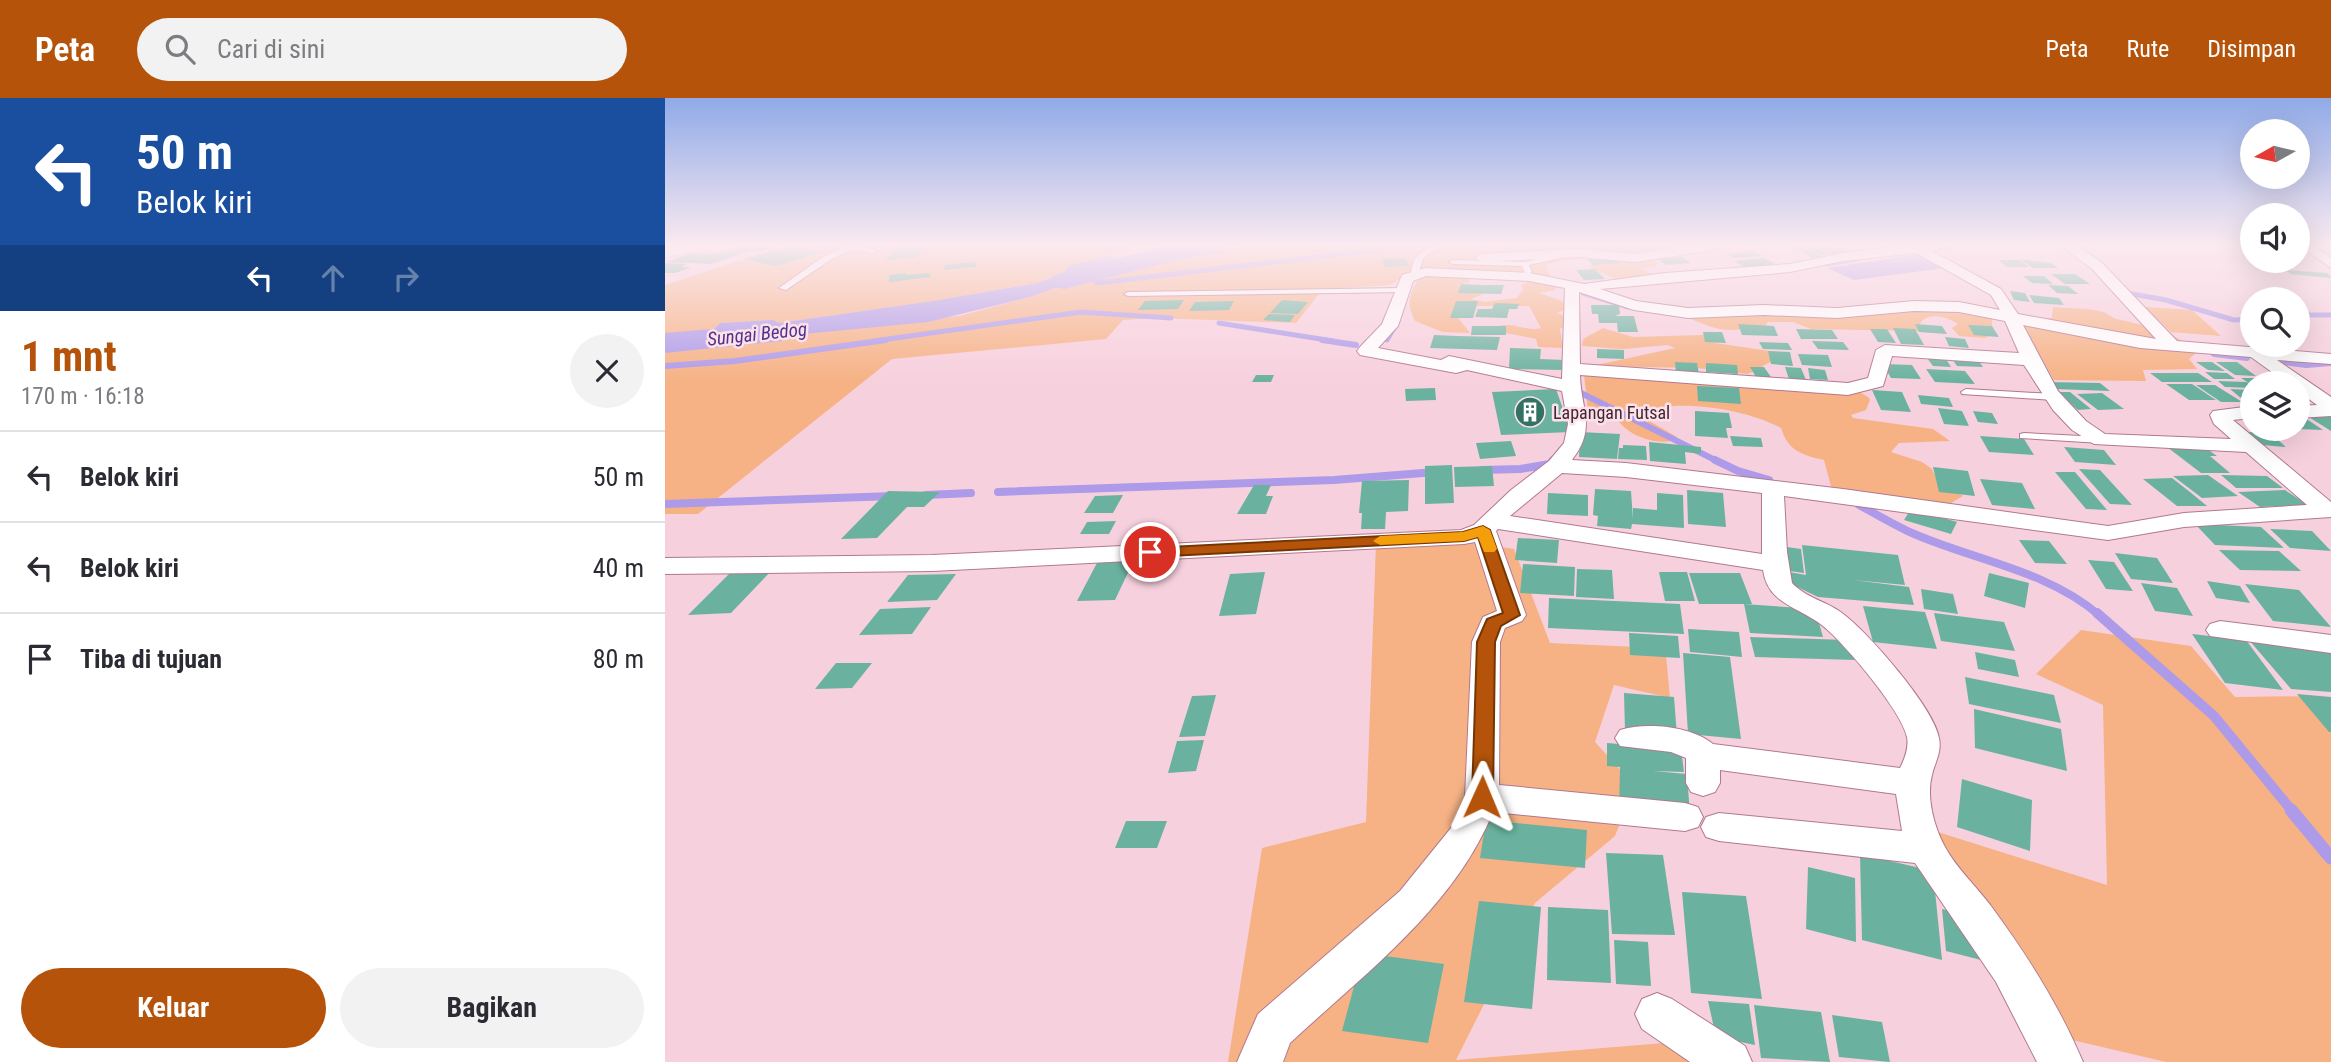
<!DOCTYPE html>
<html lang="id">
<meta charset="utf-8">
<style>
:root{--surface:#fff;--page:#f2f2f3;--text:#2b2b33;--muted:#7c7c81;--line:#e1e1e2;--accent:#b45309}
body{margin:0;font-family:"Roboto Condensed",sans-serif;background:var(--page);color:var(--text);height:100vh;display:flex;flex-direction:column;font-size:26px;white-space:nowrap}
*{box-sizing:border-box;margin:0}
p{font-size:23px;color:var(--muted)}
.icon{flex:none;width:38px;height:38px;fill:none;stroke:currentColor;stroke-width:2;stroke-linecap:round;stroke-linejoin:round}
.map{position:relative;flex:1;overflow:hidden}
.drawer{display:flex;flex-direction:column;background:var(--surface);width:665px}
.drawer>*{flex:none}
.hud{background:#1a4fa0;color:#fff;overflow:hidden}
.needle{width:46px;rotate:262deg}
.controls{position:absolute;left:1575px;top:21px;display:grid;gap:14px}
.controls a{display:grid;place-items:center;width:70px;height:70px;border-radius:50%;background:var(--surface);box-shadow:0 7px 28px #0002;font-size:35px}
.pin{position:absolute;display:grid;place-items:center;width:60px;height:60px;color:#fff;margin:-30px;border:4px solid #fff;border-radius:50%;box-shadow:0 2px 7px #0007}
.me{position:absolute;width:77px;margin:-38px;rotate:1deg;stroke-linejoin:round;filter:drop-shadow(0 0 5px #0008)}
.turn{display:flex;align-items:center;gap:24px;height:147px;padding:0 21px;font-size:32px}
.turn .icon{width:91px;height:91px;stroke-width:2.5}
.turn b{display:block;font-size:49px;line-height:60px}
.lanes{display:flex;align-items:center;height:66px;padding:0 21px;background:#0003;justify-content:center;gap:35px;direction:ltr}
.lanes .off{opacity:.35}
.round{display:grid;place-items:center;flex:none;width:74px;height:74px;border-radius:37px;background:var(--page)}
.overview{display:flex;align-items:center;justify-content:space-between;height:119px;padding:0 21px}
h1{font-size:42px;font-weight:700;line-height:52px;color:var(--accent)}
.action{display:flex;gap:14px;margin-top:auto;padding:14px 21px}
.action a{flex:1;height:80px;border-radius:42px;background:var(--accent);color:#fff;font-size:28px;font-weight:700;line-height:80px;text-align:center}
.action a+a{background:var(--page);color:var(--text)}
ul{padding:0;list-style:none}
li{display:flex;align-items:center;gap:21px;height:91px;padding:0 21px;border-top:2px solid var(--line)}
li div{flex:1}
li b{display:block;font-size:26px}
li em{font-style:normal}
header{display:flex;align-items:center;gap:42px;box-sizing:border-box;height:98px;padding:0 35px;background:var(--accent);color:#fff}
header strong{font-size:33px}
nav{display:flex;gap:38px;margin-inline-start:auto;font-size:24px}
.search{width:490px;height:63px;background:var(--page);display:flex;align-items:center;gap:18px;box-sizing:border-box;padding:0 24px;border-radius:38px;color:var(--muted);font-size:26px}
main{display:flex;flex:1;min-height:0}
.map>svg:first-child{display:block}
.green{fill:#f6b285}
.water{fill:#ad9ae9}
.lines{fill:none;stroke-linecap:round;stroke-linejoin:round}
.stream-far4{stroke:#ad9ae9;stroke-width:5}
.stream-far3{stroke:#ad9ae9;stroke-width:6}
.stream-far2{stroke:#ad9ae9;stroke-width:8}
.stream-far1{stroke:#ad9ae9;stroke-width:10}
.stream{stroke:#ad9ae9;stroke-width:13}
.river{fill:#ad9ae9;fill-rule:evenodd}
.building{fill:#6ab29f}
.service-casing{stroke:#b2788f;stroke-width:2}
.minor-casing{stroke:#b2788f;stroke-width:2}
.secondary-casing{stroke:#b2788f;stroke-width:1}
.service{fill:#fff;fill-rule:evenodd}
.minor{fill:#fff;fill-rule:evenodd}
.secondary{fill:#fff;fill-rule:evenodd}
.route{fill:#b45309;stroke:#753606;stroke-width:2}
.slow{fill:#f59e0b}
.labels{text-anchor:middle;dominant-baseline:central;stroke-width:5;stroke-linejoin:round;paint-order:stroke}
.far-poi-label{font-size:18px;fill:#402731;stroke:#fce1eb;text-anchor:start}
.far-water-label{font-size:19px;font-style:italic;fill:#50328d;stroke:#fce1eb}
</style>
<header>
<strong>Peta</strong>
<div class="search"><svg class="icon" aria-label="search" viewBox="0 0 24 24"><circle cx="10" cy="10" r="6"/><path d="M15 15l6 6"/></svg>Cari di sini</div>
<nav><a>Peta</a><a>Rute</a><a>Disimpan</a></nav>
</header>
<main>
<section class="drawer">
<div class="hud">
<div class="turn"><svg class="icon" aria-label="left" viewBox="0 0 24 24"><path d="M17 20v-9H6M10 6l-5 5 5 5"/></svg><div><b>50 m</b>Belok kiri</div></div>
<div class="lanes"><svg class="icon" aria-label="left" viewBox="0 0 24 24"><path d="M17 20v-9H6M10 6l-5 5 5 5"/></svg><svg class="icon off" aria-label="ahead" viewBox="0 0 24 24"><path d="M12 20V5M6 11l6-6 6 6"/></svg><svg class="icon off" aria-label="right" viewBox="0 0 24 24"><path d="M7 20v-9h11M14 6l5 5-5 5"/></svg></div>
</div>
<div class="overview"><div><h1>1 mnt</h1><p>170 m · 16:18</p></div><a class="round"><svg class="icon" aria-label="close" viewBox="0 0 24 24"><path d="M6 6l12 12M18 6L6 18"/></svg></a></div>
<ul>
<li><svg class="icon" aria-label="left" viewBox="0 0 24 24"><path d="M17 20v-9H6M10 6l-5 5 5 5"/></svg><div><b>Belok kiri</b></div><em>50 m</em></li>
<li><svg class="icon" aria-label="left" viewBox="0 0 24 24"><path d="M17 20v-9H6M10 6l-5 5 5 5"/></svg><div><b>Belok kiri</b></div><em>40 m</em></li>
<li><svg class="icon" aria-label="arrive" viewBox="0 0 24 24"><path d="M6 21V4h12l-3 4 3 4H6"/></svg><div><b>Tiba di tujuan</b></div><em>80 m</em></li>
</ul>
<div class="action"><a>Keluar</a><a>Bagikan</a></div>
</section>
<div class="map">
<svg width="1666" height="964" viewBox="0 0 1666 964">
<rect width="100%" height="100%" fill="#f7d0de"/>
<path class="green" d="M119,148h354l-34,8 4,2 -40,10 -4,7 -27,10 -98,17 -160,23 -6,-3 -53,3 -20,20 259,-27 71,-19 56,-20 33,-4 17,-8 108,-19h447l-130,15 -15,4 5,13 -141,-5 -20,12 -67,4 -27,34 -141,-5 -32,2 -17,19 -214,20 -194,155h-33v-229z
M957,160l34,1 2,5 -4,3 -15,1 16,7 -37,5 -28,-13 3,-3 23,-2z
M763,179h40l2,5 -12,3 28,8 -15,6 14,3 32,-4 6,-8 -2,-5 7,-3h16l12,4 -1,4 -16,3 23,8 4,8 -9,4 11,4 -1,8 -7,4 3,19 -25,-1 -2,-8 -35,-7 -3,-6c16,-4 29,6 43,2l-12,-22h-57l-20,4 18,23 -27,-1 -28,-11c-9,-17 -6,-27 4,-43z
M1259,209l58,7 10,5v16l-7,3 -26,-2 -7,-8 6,-4c-13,-9 -38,-14 -40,7l-107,-2 -18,-7h-25l-4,5c-42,5 -43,5 -82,-12z
M1388,209c16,2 35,0 50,5 5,1 9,6 14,7 29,7 59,13 80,33l-8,7 8,10 -54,1 3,11 -92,-1 -34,-59 32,-3z
M1480,209l47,3 29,26 -50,-4z
M938,230l30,9 70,-2 8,3 4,5 68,10 -2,8 -11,1 -22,12 -51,-6 -105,-2 83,-18 -7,-3 -45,4 -41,-3 1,-7z
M919,277l277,18 7,4 2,3 -4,10 -15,5 2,3 80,11 17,12 -51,2 -8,9 31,10 10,7 6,13 25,14 -17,10 -114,-16 -8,-30c-22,-5 -36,-9 -43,-32 -36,-19 -106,-31 -144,-14l40,23v2c-18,8 -49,-3 -59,-19l-29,-1z
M779,441l70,10 36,94 88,4 28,8 4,43 -56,-13 -19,57 40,44 -20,50 -80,67 -79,157 232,-19 23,21h-483l34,-214 104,-26 10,-279z
M1416,532l110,16 44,51 84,-1 12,15v351h-165l-111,-26 -130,-208 182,57 -4,-180 -67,-31z"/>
<path class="water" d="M1254,156l25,14 -90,12 -27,-12z
M443,158l28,9 -17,8 -33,4 -56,20 -102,25 -229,22 21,-21 53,-3 6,3 160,-23 98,-17 27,-10 4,-7z"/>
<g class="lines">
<path class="stream-far4" d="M1411,148l27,19
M1265,151l22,-3
M1162,166l31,-5
M430,174l2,11 313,-37
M1458,191l4,4 39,7 68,20 18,-1
M918,195l45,14
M1633,217h33
M554,225l114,18
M722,242l11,-19
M209,243l207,-29 90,6"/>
<path class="stream-far3" d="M657,242l34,5
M1549,256l33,4
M1619,264l22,3 25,-2
M0,268l70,-5 151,-21
M914,294l140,70"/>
<path class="stream-far2" d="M1050,362l23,11 31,9
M817,372l38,-1 30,-5 3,-4
M333,394l336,-12 102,-8
M261,397l45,-2
M0,406l229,-8
M1194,407c17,9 35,20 53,28 61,27 135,37 187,82"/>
<path class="stream-far1" d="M1432,515l117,103 79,96"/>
<path class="stream" d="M1626,712l40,48"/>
<path class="river" d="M501,148h63l-3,5 -57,11 -105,27 -10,-2 -4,-6 4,-6z
M106,226l11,3 5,7 -5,7 -117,12v-20z"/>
</g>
<path class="building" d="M77,148l33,1 -13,4h-12l-39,13 -45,-2 26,-9 19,1z
M126,148l31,6 -48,14 -30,-7z
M263,148l-11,11 -32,3 12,-12z
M1128,148l49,2 9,5 -19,2 -12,-6 8,6h-7l-11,-5 12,7 -10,1z
M1089,153l7,5 -27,2 -7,-4z
M948,159l6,6 -26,2 -6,-6z
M1017,159l9,6 -25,2 -8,-6z
M740,160l4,8 -24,1 -3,-8z
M1099,160l15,8 -31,3 -14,-8z
M1354,161l32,4 7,5h-25z
M1333,162h21l10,7h-22z
M311,164v5l-32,3 1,-5z
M0,165l22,1 -6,3h11l-17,6h-10z
M930,171l10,10 -21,1 -8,-10z
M1620,172l42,3 4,5 -40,-4z
M241,175v2l23,-2 2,4 -42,5v-7z
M1386,176h24l15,10h-25z
M1358,178h21l9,8 -21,-1z
M796,186l21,1h22l-3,9 -43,-1z
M1383,187l20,1 10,8 -21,-1z
M1345,193l15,2 5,9 -16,-2z
M1364,197l30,3 5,7 -30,-2z
M519,202l-6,9 -40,1 7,-9z
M617,202l26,2 -10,12 -28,-1z
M569,203l-5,9 -40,1 6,-9z
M791,203h22l-5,17h-23z
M830,205l24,1 -2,5h-8l-2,9 -32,-1 3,-8h14z
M926,207h28l1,9 -5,2h19l4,16h-20l-1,-9h-18l-1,-9h-6z
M604,216l26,1 -5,7 -27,-2z
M1073,226l36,2 4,10 -36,-1z
M1250,226l27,2 5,8 -28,-2z
M1303,227l24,1 7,11 -25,-2z
M807,228h34v9h-35z
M1228,230l22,1 9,16 -23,-1z
M1131,231l36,1 6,9h-37z
M1205,231h17l9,14 -18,-1z
M1038,234h19l4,11 -21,-1z
M769,237l22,1 44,1 -3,13 -67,-2z
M1280,239l20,2 4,9 -20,-2z
M1147,243l31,1 6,8 -31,-1z
M1094,244l29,1 4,7 -29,-1z
M845,250l31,1 -1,10 25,1 -1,10 -55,-1z
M932,251l27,1v9l-27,-1z
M1103,253l22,1 3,14 -22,-2z
M1133,256l30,1 4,12 -30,-2z
M1262,260l19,1 5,8 -18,-1z
M1287,261l26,1 5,7 -26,-1z
M1010,264l22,1 2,11 -23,-1z
M1531,264h16l13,9 -17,-1z
M1551,264h21l19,14 -21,-1z
M1041,265l31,2 1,9 -32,-2z
M1218,266l29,1 9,14 -30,-1z
M1085,269h14l7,10h-15z
M1120,269l16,1 5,12 -17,-1z
M1143,270l17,2 3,10 -18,-1z
M1261,271l39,2 10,13 -40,-2z
M1540,274l22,1 8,6h-21z
M1485,275h48l14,9h-50z
M591,277h18l-3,7h-19z
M1576,280h23l10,5 -22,2z
M1553,283l29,1 5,6 -27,-1z
M1380,284l55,1 10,8 -56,-2z
M1501,286h26l24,16h-27z
M1531,287h19l27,17h-21z
M1032,288l42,2 2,16 -43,-3z
M770,290l1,12 -30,1 -1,-12z
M891,291l15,43 -70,3 -9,-43z
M1565,291l22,1v8h-11z
M1207,292l30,2 9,20 -30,-2z
M1393,294h12l21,17 -13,1z
M1437,295l22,16 -26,1 -21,-16z
M1253,297l31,3 4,9 -32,-3z
M1273,310l24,3 7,15 -25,-2z
M1030,313l34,2 3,15h-6l2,10 -33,-2z
M1308,313l19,2 6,11 -20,-2z
M1639,316h23l4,3v14z
M1633,319l7,1 18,12 -25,-1z
M915,334l40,2 -3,25 -38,-2z
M1583,334l22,1 16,14 -24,-2z
M1065,338l31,2 2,9 -30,-1z
M1315,338l44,3 10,16 -45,-3z
M846,343l5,15 -36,3 -4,-16z
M984,344l52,5v7l-16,-2 1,12 -36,-3z
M958,347l23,1 1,14 -29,-1 1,-11h4z
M1538,348l14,10h-7l20,17h-29l-34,-26z
M1399,349l40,3 12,15 -41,-3z
M787,367l2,38 -29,1v-38z
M827,368l2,20 -39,1 -1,-20z
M1268,369l35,4 7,25 -36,-4z
M1414,371l21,1 32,35 -22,-1z
M1390,374h20l32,38 -21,-1z
M1543,377l30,21 -36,2 -29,-22z
M1556,377l46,1 16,12h-47z
M1507,380l18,14 17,14h-30l-34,-27z
M1315,381l42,4 13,26 -43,-4z
M744,382l-1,31 -22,1 -1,17h-24l1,-16h-3l3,-32z
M589,387h17l-5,11h7l-7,18h-29z
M930,391l36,2 2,28v-11l24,2v-17l26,2 1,33 -52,-4 -1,5 -34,-3 1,-10 -5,-1z
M1022,392l36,3 3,34 -38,-3z
M1620,392l23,15 -48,2 -22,-15z
M223,393l52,1 -16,15h-17l-30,31 -36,1z
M883,395l40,2v21l-41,-2z
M458,397l-10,18h-29l11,-17z
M1246,411l46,13 -6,12 -47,-14z
M451,423l-7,13h-29l7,-12z
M1530,426l66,3 23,21 -69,-3z
M1605,431l42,2 19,20 -41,-3z
M853,440l41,2 -2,23 -42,-3z
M1354,442l30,1 18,23 -32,-1z
M1137,447l96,10 7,30 -52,-5 56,7 5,18 -96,-8 -27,-13 -2,-12 17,3z
M1115,448l21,3 3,24 -22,-3z
M1554,452l60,1 22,20 -61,-1z
M1450,455l42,5 16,25 -42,-4z
M469,462l-19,40 -38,1 21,-40z
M1423,462l26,2 19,29 -27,-2z
M858,466l52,3 -1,29 -54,-3z
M912,471l35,1 2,29 -38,-2z
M107,472l-41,43 -43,2 43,-43z
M600,474l-9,42 -37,2 11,-42z
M994,474h28l8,29h-30z
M1024,475h51l12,31h-53z
M1324,475l40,10 -4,25 -41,-12z
M291,476l-19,26 -50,2 21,-27z
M1542,483l33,5 10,17 -34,-5z
M1476,485l36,5 16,28 -38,-5z
M1580,486l54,6 32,37 -58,-6z
M1256,491l32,5 5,20 -34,-5z
M884,500l131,6 4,30 -136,-6z
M1079,506l71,5 8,28 -73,-4z
M1198,508l62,6 12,37 -64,-7z
M266,509l-19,27 -53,1 21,-26z
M1269,515l70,9 11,29 -74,-10z
M1023,531l51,3 3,25 -52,-5z
M964,535l49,3 2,22 -50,-3z
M1527,536l54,6 37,50 -58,-7z
M1085,539l97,3 8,20 -100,-3z
M1584,542l82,8v44l-40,-3z
M1310,554l40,8 4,17 -41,-8z
M1018,555l47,4 11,82 -53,-5z
M171,565h36l-20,25 -37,1z
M1300,579l89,18 7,28 -92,-19z
M959,595l50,4 3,39 -52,-5z
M1632,596l34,3v35h-2z
M551,597l-11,41 -26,1 13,-41z
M1309,611l87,20 6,42 -92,-23z
M539,642l-8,31 -28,2 9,-32z
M942,645l74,6 3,23 -31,-1 34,3 3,41 -71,-7 1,-41 -13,-1z
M1297,681l70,21 -2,51 -73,-24z
M821,722l101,10 -2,38 -105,-10z
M461,723h41l-10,27h-42z
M941,755l57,2 12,80 -63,-1z
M1195,756l73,17 9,89 -80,-20z
M1143,769l47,11 1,64 -50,-13z
M1017,794l64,4 16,103 -71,-6z
M814,803l62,6 -9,102 -68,-7z
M883,809l60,3 3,73 -64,-3z
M1277,811l33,8 6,43 -35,-9z
M949,842l34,2 3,44 -35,-2z
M698,855l81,11 -16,79 -86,-12z
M1043,903l41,3 6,41 -39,-8z
M1089,907l67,7 9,50 -69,-4z
M1167,917l50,7 8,40 -51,-5z"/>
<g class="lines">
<g class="service-casing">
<path id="service" d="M181,148h16l15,5 -4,2 -20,-4 -23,11 -44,30 -7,-2 45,-32z
M776,148l-17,11 -6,17 -7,2c-1,-18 13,-30 30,-30z
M893,156l3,4 -32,7 3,7 -4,2h-3l-3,-8 -69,-2 -4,-2 4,-2 72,2z
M738,190h3v4l-278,4 -4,-2 4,-2z
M1301,291l87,5 5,3 -5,3 -91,-6 -1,-2z
M1359,335l77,4 6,3 -6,3 -81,-5v-4z"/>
</g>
<g class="minor-casing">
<path id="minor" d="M1019,148h35l-6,4 -77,12 -58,-5 -96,5 -7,-4 7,-4 96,-5 58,5z
M1235,148h45l-13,5 69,38 17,25 138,25 -64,-70 -31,-23h16l25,17 75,78 154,13v10l-54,-4 54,37v19l-33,2v-12l19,-1 -19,-14v-8h-11l-36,-26 -111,-9 -117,-23 35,66 28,30 19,13 126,5 -17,-15 -4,-9 3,-4 39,-5v12l-19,2 98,82v15l-147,10 -76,13 -324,-44 3,56 5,31c14,15 34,18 50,30 26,19 92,95 97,125 3,14 -4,24 -7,37 -6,22 2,52 13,72 12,22 31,39 46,59 36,49 68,99 92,156h-46l-41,-80 -81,-119 -196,-22 -13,-4 -5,-10 5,-10 13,-4 183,18 -6,-37 -176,-24v13l-5,9 -12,4 -12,-4 -5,-9v-25l-15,-6 -51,-6 -5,-8 5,-8c26,-8 71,-4 93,14l187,24c5,-10 9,-20 7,-31 -6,-27 -62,-93 -84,-111 -23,-19 -55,-21 -60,-56l-265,-41 -2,2 30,84 -4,6 -17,7 -5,14 -1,143 186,18 13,4 5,10 -5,10 -13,4 -192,-19c-39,96 -129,162 -203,231l-7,19h-46l21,-48 142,-123 51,-63 14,-31 7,-155 11,-25 14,-6 -22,-69 -11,2 -532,27 -267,3v-16l267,-3 529,-25 13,-5 37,-35 38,-29 15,-18 4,-19 -6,-33 -95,-21 -11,3 -96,-18 -3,-4 3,-4 22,-23 20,-49 23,-7 104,5 55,11 81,-11 125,-9 53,-11zM1251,155l75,42 9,15 -41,-8 -45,-1 -77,7 -73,-3 -76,3 -52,-7 -36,-12 190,-17 53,-11zM761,178l103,5 36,7 -3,91 -113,-23 -8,4 -63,-12 20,-22 15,-45zM914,194l55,18 54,8 76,-3 73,3 77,-7 45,1 46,9 14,32 -134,-8 -9,5 -8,28 -20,5 -268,-19zM1227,258l132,9 29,45 19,20 22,14 152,8 61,53 -123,8 -76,13 -265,-37 -217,-26 -54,-3c25,-33 9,-49 8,-85l268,20 35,-9zM897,375l64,4 136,16v61l-252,-38z
M1635,148h15l16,12v10z
M1555,523l111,14v18l-121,-17 -4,-6 4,-6z
M992,895l15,6 73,47 7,16h-62l-48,-33 -7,-15 7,-15z"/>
</g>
<g class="secondary-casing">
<path id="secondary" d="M0,148h32l-2,4 -30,8z"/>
</g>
<use href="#service" class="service"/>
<use href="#minor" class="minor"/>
<use href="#secondary" class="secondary"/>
</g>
<linearGradient id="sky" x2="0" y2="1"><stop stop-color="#90aae8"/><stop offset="0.52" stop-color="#fbeaf0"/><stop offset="1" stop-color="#fbeaf0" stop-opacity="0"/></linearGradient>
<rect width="1666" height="283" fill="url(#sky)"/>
<path class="route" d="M818,428l7,4 30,85 -19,11 -6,16 -2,155 -3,5 -8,3 -7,-3 -3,-5 5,-155 10,-23 16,-6 -25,-76 -14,4 -314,16 -7,-5 7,-4 313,-16z"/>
<path class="slow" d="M818,428l7,4 7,19 -3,3h-10l-6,-15 -14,4 -84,4 -7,-4 7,-5 83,-4z"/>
<defs>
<g id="building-disc" transform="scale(1.575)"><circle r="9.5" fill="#317262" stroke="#fce1eb"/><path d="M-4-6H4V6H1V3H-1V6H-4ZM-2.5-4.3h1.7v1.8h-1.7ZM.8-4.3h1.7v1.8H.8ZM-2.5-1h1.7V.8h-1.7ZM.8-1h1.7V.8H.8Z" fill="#fff"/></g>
</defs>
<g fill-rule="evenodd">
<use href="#building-disc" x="865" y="314"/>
</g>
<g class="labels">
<g class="far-poi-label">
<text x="888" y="314">Lapangan Futsal</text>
</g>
<g class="far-water-label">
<text transform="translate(92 236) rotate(-6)">Sungai Bedog</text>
</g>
</g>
</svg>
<div class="controls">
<a><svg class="needle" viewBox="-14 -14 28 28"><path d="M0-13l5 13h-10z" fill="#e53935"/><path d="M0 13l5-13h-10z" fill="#7c7c81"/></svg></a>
<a><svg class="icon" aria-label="sound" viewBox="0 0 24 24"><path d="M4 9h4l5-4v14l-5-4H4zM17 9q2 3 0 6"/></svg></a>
<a><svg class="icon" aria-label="search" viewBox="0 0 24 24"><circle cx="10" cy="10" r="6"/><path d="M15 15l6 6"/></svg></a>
<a><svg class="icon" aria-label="layers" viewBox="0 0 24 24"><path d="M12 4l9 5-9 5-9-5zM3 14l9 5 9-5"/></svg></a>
</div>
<div class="pin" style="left:485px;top:454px;background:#d93025"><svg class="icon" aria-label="arrive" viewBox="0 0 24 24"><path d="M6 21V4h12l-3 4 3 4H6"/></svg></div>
<svg class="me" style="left:817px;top:699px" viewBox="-20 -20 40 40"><path d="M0-17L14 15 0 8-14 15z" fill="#b45309" stroke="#fff" stroke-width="4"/></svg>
</div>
</main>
